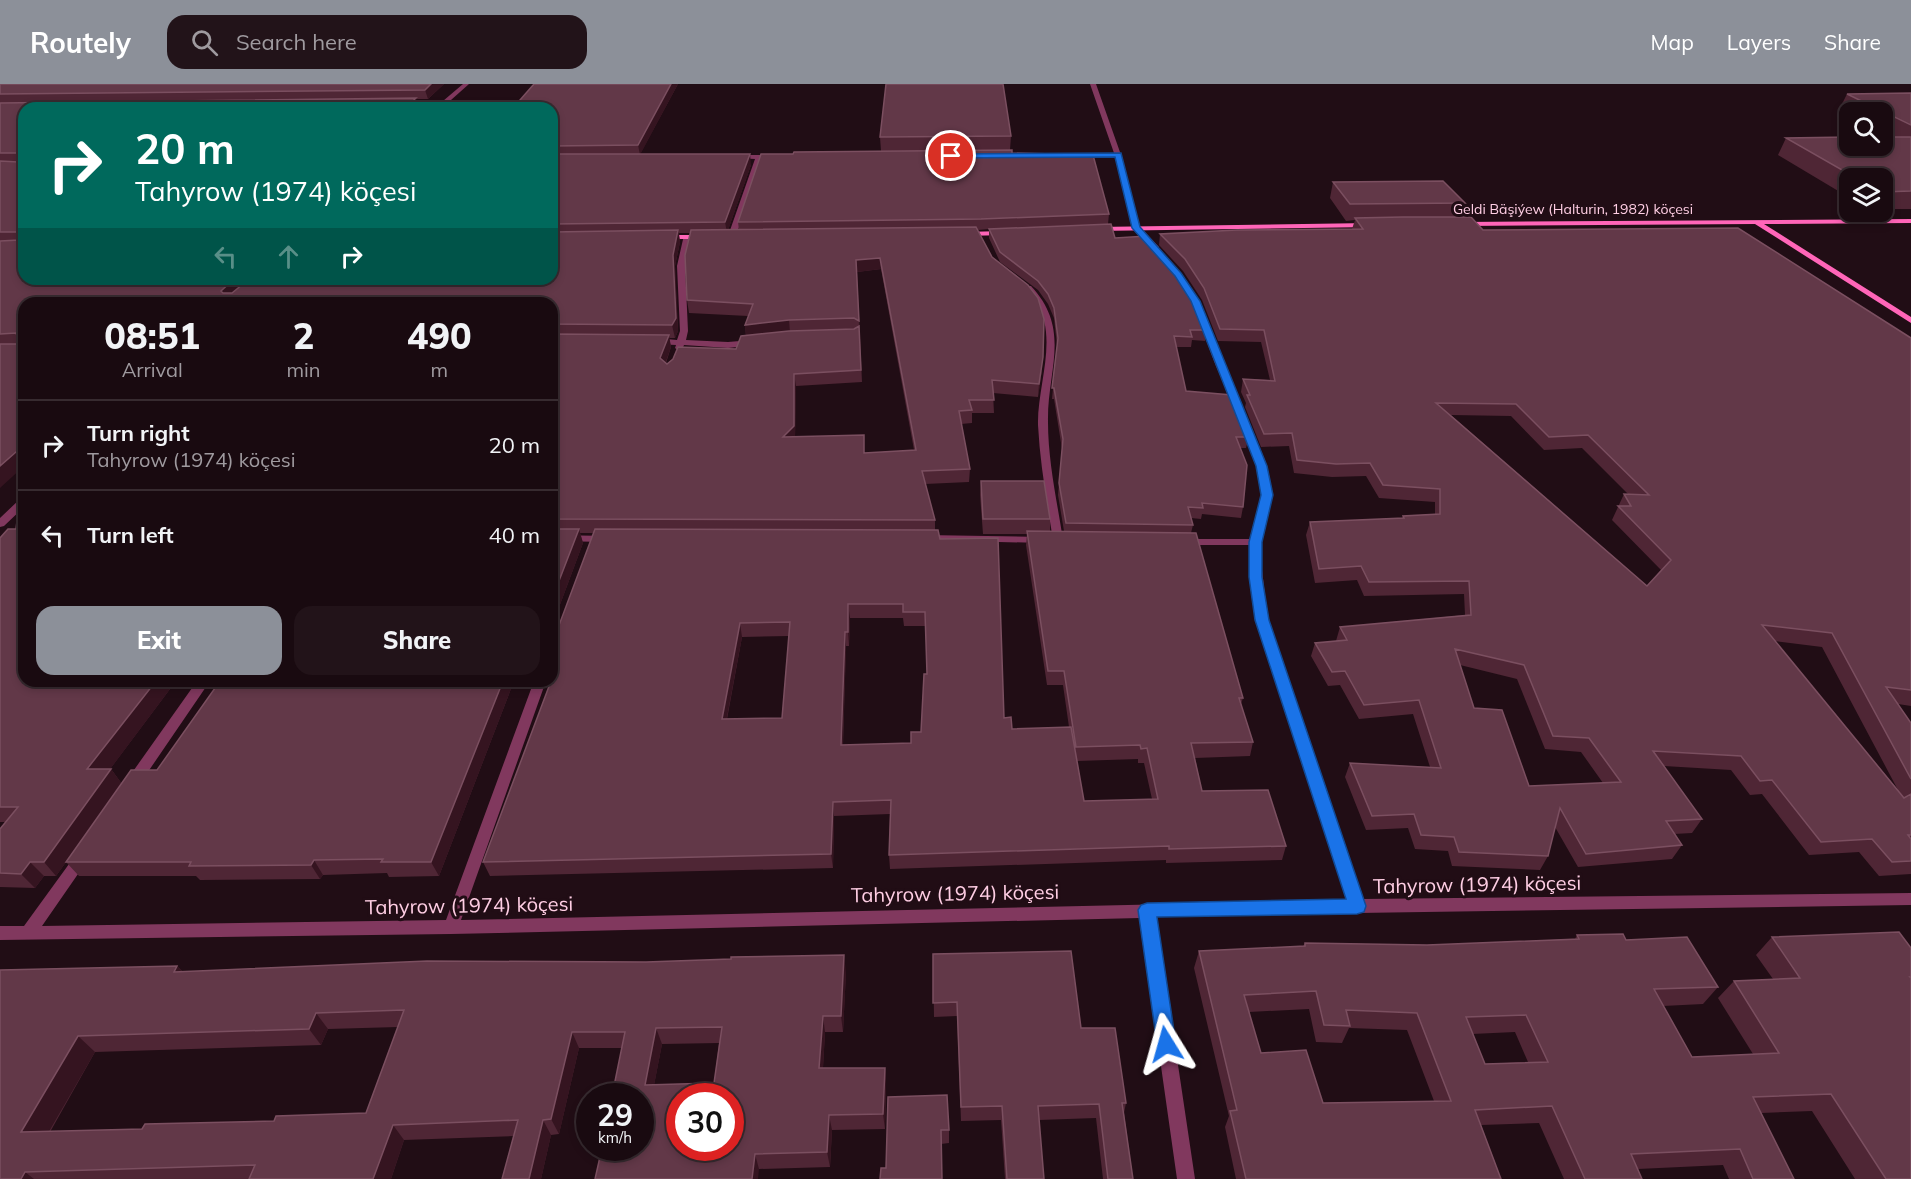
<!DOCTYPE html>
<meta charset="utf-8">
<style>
:root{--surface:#190a10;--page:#221319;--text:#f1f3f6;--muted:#9f9a9f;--line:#372b30;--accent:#8c9099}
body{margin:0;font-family:Mulish,sans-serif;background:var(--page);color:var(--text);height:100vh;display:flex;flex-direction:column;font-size:22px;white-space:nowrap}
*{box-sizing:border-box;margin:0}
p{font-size:20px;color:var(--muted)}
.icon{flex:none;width:33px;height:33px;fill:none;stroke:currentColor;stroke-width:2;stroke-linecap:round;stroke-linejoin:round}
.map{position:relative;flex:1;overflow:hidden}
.panel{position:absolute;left:18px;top:213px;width:540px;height:390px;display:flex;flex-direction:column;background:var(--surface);border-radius:18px;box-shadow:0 3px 9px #0003,0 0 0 2px var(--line)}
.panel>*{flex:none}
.guide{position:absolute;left:18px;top:18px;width:540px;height:183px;border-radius:18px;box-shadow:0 3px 9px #0003,0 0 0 2px var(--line);background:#00695c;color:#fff;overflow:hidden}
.controls{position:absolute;left:1839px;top:18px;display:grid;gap:12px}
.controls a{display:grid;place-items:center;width:54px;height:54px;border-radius:12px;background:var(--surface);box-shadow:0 3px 9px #0003,0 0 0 2px var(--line);font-size:30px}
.speed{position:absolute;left:576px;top:999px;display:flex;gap:12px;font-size:30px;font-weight:700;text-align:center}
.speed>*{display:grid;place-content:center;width:78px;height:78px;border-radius:50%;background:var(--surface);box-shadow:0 3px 9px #0003,0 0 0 2px var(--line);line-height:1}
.speed small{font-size:15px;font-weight:400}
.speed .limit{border:9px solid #d22;background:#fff;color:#111}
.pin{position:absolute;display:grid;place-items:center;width:51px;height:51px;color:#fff;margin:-26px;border:3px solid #fff;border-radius:50%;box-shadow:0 2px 6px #0007}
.me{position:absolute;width:66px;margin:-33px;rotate:352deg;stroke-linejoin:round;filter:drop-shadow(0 0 4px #0008)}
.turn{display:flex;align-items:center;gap:21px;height:126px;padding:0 18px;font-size:27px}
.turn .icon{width:78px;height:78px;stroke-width:2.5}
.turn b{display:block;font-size:42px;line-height:51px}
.lanes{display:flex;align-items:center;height:57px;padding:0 18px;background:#0003;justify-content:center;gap:30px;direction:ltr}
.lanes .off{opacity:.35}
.eta{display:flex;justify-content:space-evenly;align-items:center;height:102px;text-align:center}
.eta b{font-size:36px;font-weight:800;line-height:42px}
.button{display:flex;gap:12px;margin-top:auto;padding:12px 18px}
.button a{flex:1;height:69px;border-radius:18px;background:var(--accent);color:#fff;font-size:24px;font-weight:800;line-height:69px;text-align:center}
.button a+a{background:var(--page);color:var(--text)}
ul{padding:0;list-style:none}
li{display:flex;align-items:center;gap:18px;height:90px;padding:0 18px;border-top:2px solid var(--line)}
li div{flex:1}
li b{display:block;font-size:22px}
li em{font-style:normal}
header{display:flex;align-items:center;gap:36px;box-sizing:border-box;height:84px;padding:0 30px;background:var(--accent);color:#fff}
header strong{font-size:28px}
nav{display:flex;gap:33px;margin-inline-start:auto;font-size:21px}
.search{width:420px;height:54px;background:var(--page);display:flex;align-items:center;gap:15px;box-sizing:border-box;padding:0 21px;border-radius:18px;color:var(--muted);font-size:22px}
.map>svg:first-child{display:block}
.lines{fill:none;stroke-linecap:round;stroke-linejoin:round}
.street{fill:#81385e;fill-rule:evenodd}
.secondary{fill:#ff65b8;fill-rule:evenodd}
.wall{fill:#4f2635;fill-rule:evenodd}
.shaded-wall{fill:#351420}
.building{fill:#623848;stroke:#7b4f60;stroke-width:1.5;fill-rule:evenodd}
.route{fill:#1a73e8;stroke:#114b97;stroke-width:1.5}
.labels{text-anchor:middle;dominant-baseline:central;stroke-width:6;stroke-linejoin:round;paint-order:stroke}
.far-street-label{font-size:14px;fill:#ffcee4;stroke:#210d15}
.near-street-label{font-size:20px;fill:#ffcee4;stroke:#210d15}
</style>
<header>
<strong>Routely</strong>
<div class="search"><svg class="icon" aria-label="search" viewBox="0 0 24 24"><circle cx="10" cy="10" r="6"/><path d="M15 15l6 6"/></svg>Search here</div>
<nav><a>Map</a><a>Layers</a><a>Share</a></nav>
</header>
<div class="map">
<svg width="1911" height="1095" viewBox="0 0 1911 1095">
<rect width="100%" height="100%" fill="#210d15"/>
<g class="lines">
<path class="street" d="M463,0h6l-27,24h-4l1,-3h-36l-3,-2 3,-2h40z
M1090,0h6l25,71 19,72 19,20v4h-6l-20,-23 -18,-71h-43l-3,-2 3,-2h42z
M736,71h40l3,2 -3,2h-14l-26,77 -4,2 -4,-2 27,-77 -21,-1 -1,-1z
M684,151l7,2 -6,29 3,65 -2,9 42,2 24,-2 3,1v4l-27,3 -44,-3 -2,5 -3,1 -4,-3 1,-3 -21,-1 -4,-3 4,-3 22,2 3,-9 -3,-65z
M1182,200h6l17,31 61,148 4,16 2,21 -10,37 -1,25 7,58 94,279 549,-6v12l-554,8 -201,4 39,262h-18l-37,-261 -689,16 -451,6v-14h24l53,-73 5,-2 5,2 2,4 -2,4 -45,65 404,-6 88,-239h12l-85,239 886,-20 -91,-280 -6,-48v-27h-67l-5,-3 5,-3h68c3,-15 11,-29 11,-45 -2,-45 -29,-88 -46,-128 -11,-28 -19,-55 -35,-80z
M1025,202h6c41,44 16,84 17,136 0,39 9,79 15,118l-5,3 -5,-3c-6,-38 -13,-76 -15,-115 -1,-39 21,-88 -2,-123 -3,-5 -8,-9 -12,-14z
M24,414v9l-20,19 -4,1v-9l20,-19z
M552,451l56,1 5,3 -5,3 -56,-1z
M925,451l118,2 5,3 -5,3 -122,-3 -1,-2 1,-2z
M197,597h13l-71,104 -5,1 -5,-1 -2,-4 2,-4z"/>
<path class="secondary" d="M1911,135v4l-147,1 147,93v6l-156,-99 -293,2 -4,-2 4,-2z
M1370,139h3v4l-277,4 -4,-2 4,-2z
M1004,147h3v4l-43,1 -4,-2 4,-2z
M661,151h43l4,2 -4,2h-40l-4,-2z"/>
</g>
<path class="wall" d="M0,0h444l-16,15h-12l2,9h-394v171h528v-171l-18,-24h144l-38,70 111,11 -23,65h11l-1,-8 143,-71 -1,-14 131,-1 -1,14 2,3 97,61 -1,10 7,14 92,92 -2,11 -13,-1 -1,7h-15l10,44 63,46 -3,11h-6l3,59 -2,11 -39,-4 -1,5 -10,-1 2,7 -2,8 52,165 -2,6 12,38 -3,14 -55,2 7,33 84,55 -4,14 -116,3v-3l-276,9 -1,-14 1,-41 -56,2 -1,52 -343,8 -7,-14 69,-181v-44l3,-1 39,-103h-14l3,10 -31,83v-323h-528l-24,185zM989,145v9l11,24 38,28 10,14 6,14 3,28 -5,53h2l8,50 -4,46 6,36h-14v-12l-69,-38 -1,14 3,39h44l-1,11 21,140h16l6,42 -57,2 -8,-11 -64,-179 -5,-9v-10l-10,-36 44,-2 1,-13 -9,-45 11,-1v-10h22l-1,-20 45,4 4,-27 -64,-140zM679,149h11l-3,67 2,13 59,3 -3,9 1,11 -10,13 -69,15 -1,-1 5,-16 -2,-9h6l3,-7 -3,-65 5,-24zM881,185l33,181 -49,3 -70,-16 1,-51 66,-4 -5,-110zM850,534h53l1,8h22l1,48 -6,58 -10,11 -68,2 3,-99h3zM789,552l-7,82 -55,1 15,-82zM1138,675v4h6l8,36 -68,2 -7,-40z
M1911,9v116h-29v-31h-32v20l-72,-43 8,-17 107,-1 -11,-6v-19h-32v3l-11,-5 8,-16z
M1333,98l132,21 -5,14 23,13 428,108v368l-13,-2 13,19v151l-32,2 -20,-24 -50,3 -47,-61 -12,1 -19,-25 -67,-4 38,53 -10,14 -18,1 8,11 -10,14 -94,8 -23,-40 -7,29 -8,14 -88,-4 -4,-15 -33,-2 -7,-21 -42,2 -21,-53 5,-14 80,4 -17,-53 -54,5 -19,-34 -12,1 -17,-30 4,-13 21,-2 4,-14 125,-12 -1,-21 -100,2 -7,-16 -42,3 -9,-48 4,-13 92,-4 1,-2 32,-2v-12l-56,-4 -13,-22 -34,1 -38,-4 -5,-27 -28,1 -16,-40 1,-4 -5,-11 2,-13 27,1 -9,-38 -43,-1 -16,-41 -19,-29 -24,-26 1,-11 192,-5 3,-9 -9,1 -16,-23zM1451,331l60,1 33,34 38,-2 46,46h-4l-12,26 49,50 -14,16zM1775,557l47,6 76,143zM1460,581l57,14 28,70 36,3 22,31 -74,3 -55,-78z
M16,445l8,152h152l-66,88h1l11,15 35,-14 357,-89 -75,195 -50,1 -2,-4 -64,2 -3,4 -120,1 -4,-4h-117l-13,-14 -10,14h-12l-9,12 -35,-1v-58l6,-7h-6v-284z
M1577,851l49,5 92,47 -15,17 -40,2 29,51 61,-3 -35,-56 16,-17 39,-2 -17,-24 16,-18 139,11v231h-56l-43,-68 -51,2 33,66h-65l-6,-14 -85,4 4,10h-78l-25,-56 -58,2 20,54h-265l-11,-52 4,-11 -35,-148 5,-17 104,-5 2,-3 122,2 148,-6zM1309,925l7,33 26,1 7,-15 58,2 27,71 -111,2 -62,-50 -12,-41zM1515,948l13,30 -43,2 -13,-30z
M933,870l148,74 45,75 -2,10 9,66h-30l-7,-61 -57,2 5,59h-39l-4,-59 -40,1 -4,-105 -23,1z
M177,882l5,5 664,1 -3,60h-18l-2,36h62l1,15 -1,46 -53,1 -2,37 -71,2 -164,10 27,-131h-43l-20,86 -8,1 -10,44h-38l11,-43 -110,4 -13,39h-391v-209zM398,943l-32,86 -92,8 -132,8 -92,3 45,-80 226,-7 7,-16zM719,959l-5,40 -60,2 8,-41z
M888,1013l61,33v13l-8,1 -55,24z"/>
<path class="shaded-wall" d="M431,0h13l-16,15 -3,-9z
M671,0h7l-38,71 -2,-10z
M416,14l2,10h-13z
M750,70l1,11 -24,68 -2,-11z
M678,146l2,12 -5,24 3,65 -3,7 -3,-13 1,-70z
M880,174l1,11 -24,3 2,62 -3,-74z
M234,195h18l-25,24 -6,-12z
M789,236l1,13 -44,5 -1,-13z
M669,251l2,12 -8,23 -3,-12z
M1043,273l-1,13 -4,27 1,-13z
M794,290l2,12 -1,53 -12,-2z
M24,361v21l-24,22v-22z
M579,445l4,14 -31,83v-27z
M848,520l2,14 -1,28 -1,-14z
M740,539l2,14 -18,96 -2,-14z
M845,548l1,14 -4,113 -1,-14z
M156,597h20l-77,103 -12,-15z
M503,597h11l-75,195 -8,-14z
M111,685l11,15 -66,92 -12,-14z
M833,718l1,14 -1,52 -2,-14z
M314,776l9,15 -3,4 -9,-14z
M30,778l14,14 -9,12 -14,-14z
M844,871l2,17 -3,60 -2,-16z
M177,882l14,16 -17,-10z
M316,929l12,16 -7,16 -12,-16z
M823,932l2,16 -3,52 -3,-16z
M656,944l6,16 -11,57 -6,-16z
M572,948l7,16 -20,86 -8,-15z
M78,952l17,16 -55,95 -19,-15z
M885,984l1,15 -1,46 -2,-15z
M829,1031l3,15 -2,37 -3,-15z
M543,1036l8,15 -10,44h-12z
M393,1041l11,15 -13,39h-18z
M755,1070l4,15 -1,10h-6z
M25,1088l9,7h-13z"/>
<path class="building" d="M0,0h431l-6,6 -425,4z
M534,0h137l-33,61 -86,1v-38h-39z
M886,0h117l8,52 -131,1z
M1911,9v32l-64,-31z
M416,14l-11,10h-381v171h210l-13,12 2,2h9l17,-14h303v-47l126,-2 -5,25 3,63 -4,7 -120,-1v-21h-528v142l-24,21v-122h16l3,-2 -3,-9 -16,1v-93l19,-1 -2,-8h-17v-71l18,1 3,-6 -3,-3h-18v-50z
M1850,53v9h32v-9h29v54l-29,1v-14h-26l-70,-40z
M1012,66v3l81,2 16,59 -128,5 -243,3 23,-68h32l1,-2z
M552,70h198l-25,68 -173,2z
M1443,97l22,22 -115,1 -17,-22z
M1403,133h68l12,13 255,-2 173,110v352l-25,-3 25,36v56l-79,-146 -70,-8 142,173 7,-4v41h-3l3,4v22l-19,1 -20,-23 -51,3 -49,-62 -12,1 -19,-25 -88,-5 49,68 -36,2 16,24 -96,9 -26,-46 -12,48 -89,-4 -5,-15 -33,-2 -7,-21 -42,2 -22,-53 91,5 -22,-68 -55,5 -19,-34 -13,1 -17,-29 32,-3 -7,-13 131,-12 -2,-34 -100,1 -8,-16 -42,3 -9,-47 94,-4 -1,-2 37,-2v-25l-57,-4 -13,-22 -34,1 -39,-4 -5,-27 -28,1 -17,-39h3l-7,-16 32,2 -11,-51 -44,-1 -16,-41 -19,-29 -25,-25 77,-4 126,-1 -8,-11zM1436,319l80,1 33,33 39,-2 61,60 -25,-1 7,12h-13l53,54 -24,26zM1455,565l69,16 29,71 36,2 32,44 -92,4 -27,-76 -28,-2z
M1111,140l4,14 32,-2 28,31 16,25 16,38h-17l2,7 -18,-1 12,55 46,4 17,42h-13l11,28 -4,42 -41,-4 1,5 -15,-1 5,18 -127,-2 -7,-40 4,-44 -9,-51h-2l6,-50 -4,-30 -6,-14 -10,-13 -38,-29 -11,-23z
M976,143l16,30 36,28 10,13 6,21 -1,38 -4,27 -47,-4 2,20h-25l3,10 -13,1 11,58 -48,2 13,49 -383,-1v-185l117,1 -9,23 7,6 6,-5 5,-12 58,2 5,-13 48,-5 65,-2 5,-3 2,44 -67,4v52l-11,11 81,-2v18l52,-3 -36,-192 -24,2 3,61 -5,-3 -65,2 -44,5 8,-21 -66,-4 -2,-45 6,-25z
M981,397h63l6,38h-67z
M24,429v168h132l-69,88h24l-67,93h-14l-9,12 -21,-1v-44l18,-22h-18v-269l8,-9h8l1,-8z
M552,445h27l-27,70z
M595,445l343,1 2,9 58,-1 6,180 7,-1 1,12 59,-2 13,74 74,-2 -11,-51 -6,1 -1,-4 -64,2 -12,-76h-16l-21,-140 169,2 47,165h-4l14,44 -62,1 11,48 66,-1 18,56 -117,3v-3l-280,9 2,-55 -58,2 -2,52 -348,8 68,-181h1v-3l3,-8 -3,-2v-31l3,-1zM848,520h55v8h22l2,62h-3l-3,58h-10v11l-70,2 4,-113h3zM790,538l-8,96 -60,1 18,-96z
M220,597h283l-72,181h-50l2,-3 -69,1 -3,5 -122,1 2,-4h-125l65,-92h26z
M1899,848l12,16v29h-1l1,1v201h-25l-55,-85 -78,3 41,82h-41l-13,-30 -109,5 11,25h-57l-33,-73 -77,4 26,69h-255l-16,-68 7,-1 -38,-159 106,-5v-3l122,2 152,-6 -2,-4 46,-1 3,6 61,-3 31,50 -64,2 38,68 87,-4 -45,-72 66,-3 -28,-41zM1316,907l8,34 26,1 -4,-16 71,3 34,88 -128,2 -17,-53 -45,3 -17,-58zM1526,931l22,47 -63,2 -19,-47z
M1071,867l10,77h34l11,75h-4l11,76h-25l-9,-75 -61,2 6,73h-37l-5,-73 -41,1 -4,-105 -24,1v-49z
M844,871l-3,61h-18l-4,52h66l-2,46 -54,1 -2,37 -72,2 -3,25h-157l7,-31h38v-52h-28l13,-64h-53l-21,87 -8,1 -14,59h-27l16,-59 -125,5 -20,54h-124l6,-14 -230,7 -4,7h-21v-209l177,-4 -3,6 253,-11 219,1 85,-3v-2zM404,926l-38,103 -90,3 -2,5 -129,3 -3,5 -121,3 57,-96 231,-7 7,-16zM722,943l-8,56 -69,2 11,-57zM680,1012h50v52h-50z
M947,1011l2,35h-8l1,49h-62l1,-11h5l2,-71z"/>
<path class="route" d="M1121,69l19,74 41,46 19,28 67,165 6,29 -11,47v35l7,43 97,286 -2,6 -7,2 -200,3 19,127 -3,7 -7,3 -6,-3 -3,-7 -19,-134 3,-5 6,-2 199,-4 -91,-279 -6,-43v-35l12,-47 -5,-29 -65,-165 -16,-25 -43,-48 -17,-71 -164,1 -4,-2 4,-2z"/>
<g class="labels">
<g class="far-street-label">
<text x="1573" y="125">Geldi Bäşiýew (Halturin, 1982) köçesi</text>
</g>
<g class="near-street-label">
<text transform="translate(1477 800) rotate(-1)">Tahyrow (1974) köçesi</text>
<text transform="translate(955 809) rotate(-1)">Tahyrow (1974) köçesi</text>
<text transform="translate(469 821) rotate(-1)">Tahyrow (1974) köçesi</text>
</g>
</g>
</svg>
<div class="controls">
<a><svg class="icon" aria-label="search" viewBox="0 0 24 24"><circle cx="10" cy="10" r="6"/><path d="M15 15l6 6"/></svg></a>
<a><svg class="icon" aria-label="layers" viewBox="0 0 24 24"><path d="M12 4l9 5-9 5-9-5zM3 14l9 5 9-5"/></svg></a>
</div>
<div class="speed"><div>29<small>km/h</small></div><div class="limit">30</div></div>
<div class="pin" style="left:951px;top:72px;background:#d93025"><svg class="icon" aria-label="arrive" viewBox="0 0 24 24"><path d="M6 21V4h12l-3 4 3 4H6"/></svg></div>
<svg class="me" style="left:1166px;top:960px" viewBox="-20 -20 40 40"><path d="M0-17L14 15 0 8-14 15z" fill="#1a73e8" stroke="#fff" stroke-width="4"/></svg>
<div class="guide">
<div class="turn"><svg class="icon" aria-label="right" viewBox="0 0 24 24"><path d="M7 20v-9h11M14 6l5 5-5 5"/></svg><div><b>20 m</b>Tahyrow (1974) köçesi</div></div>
<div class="lanes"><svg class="icon off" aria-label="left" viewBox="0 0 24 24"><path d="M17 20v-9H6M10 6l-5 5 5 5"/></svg><svg class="icon off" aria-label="ahead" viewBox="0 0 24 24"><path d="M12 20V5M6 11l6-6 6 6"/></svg><svg class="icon" aria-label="right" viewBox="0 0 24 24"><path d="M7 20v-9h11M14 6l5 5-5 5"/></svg></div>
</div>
<section class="panel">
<div class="eta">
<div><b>08:51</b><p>Arrival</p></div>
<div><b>2</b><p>min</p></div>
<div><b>490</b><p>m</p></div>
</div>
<ul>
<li><svg class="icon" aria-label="right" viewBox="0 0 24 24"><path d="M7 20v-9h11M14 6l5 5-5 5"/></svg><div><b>Turn right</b><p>Tahyrow (1974) köçesi</p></div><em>20 m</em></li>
<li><svg class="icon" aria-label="left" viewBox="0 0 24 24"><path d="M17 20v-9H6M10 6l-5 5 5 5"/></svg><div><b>Turn left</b></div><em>40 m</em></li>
</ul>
<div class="button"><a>Exit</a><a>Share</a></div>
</section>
</div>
